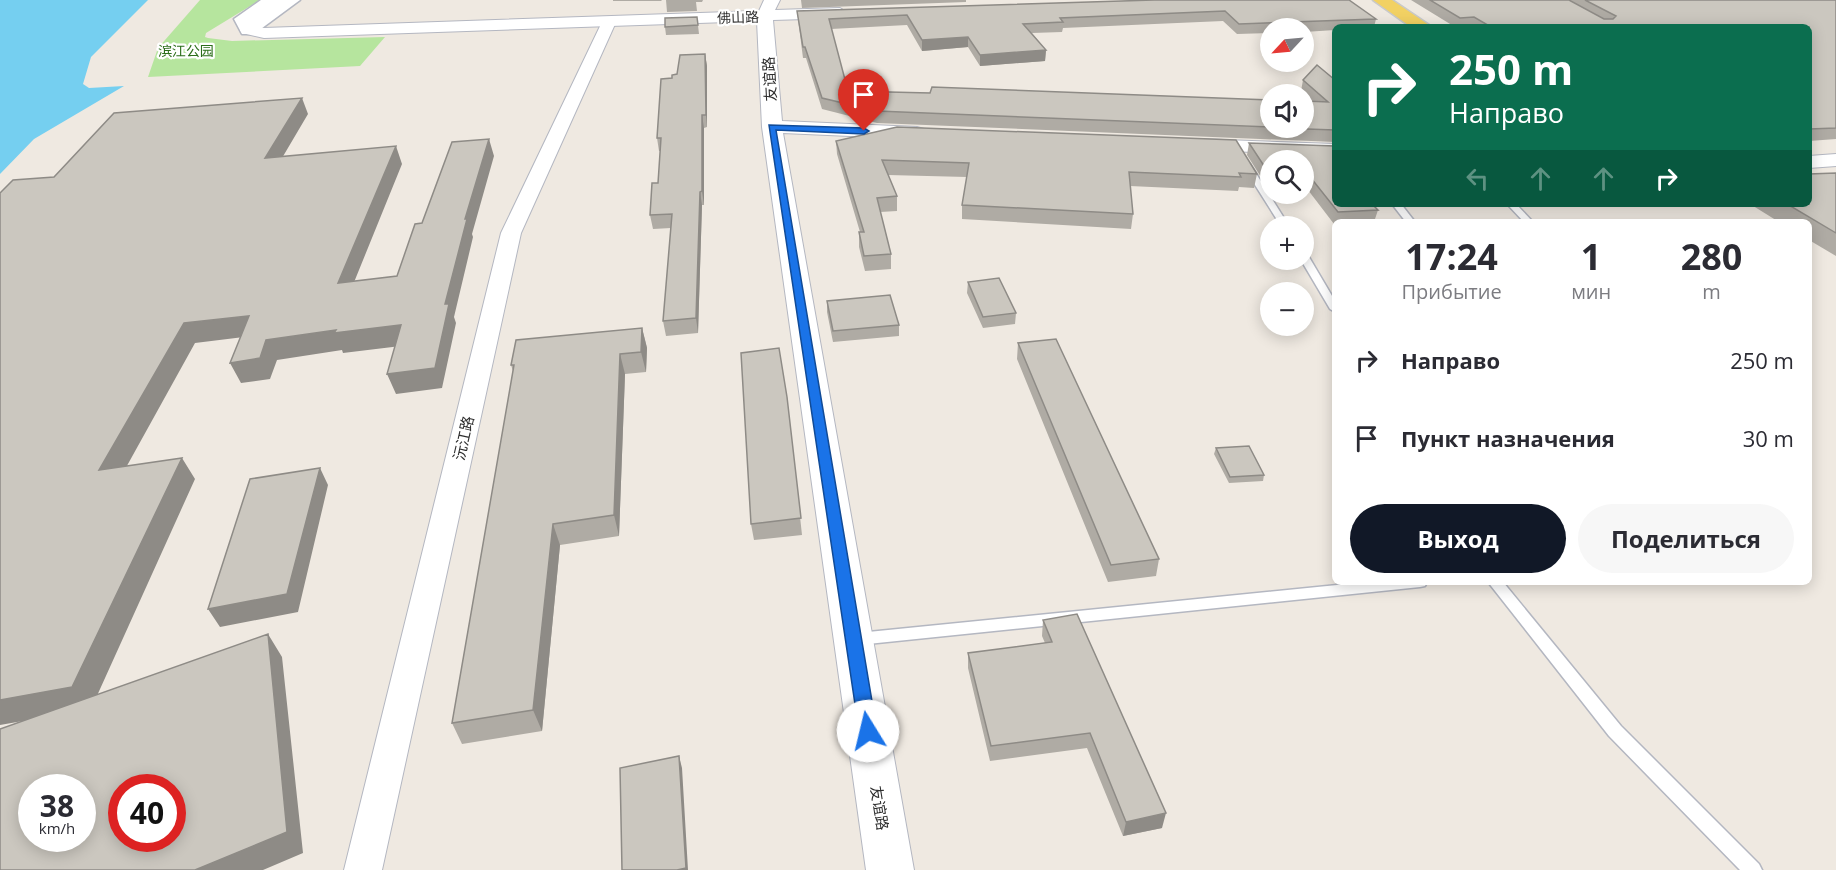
<!DOCTYPE html>
<html lang="ru">
<meta charset="utf-8">
<style>
:root{--surface:#fff;--page:#f7f7f7;--text:#2b2b33;--muted:#7c7c81;--accent:#111827}
body{margin:0;font-family:"Open Sans","Noto Sans SC",sans-serif;background:var(--page);color:var(--text);height:100vh;display:flex;flex-direction:column;font-size:22px;white-space:nowrap}
*{box-sizing:border-box;margin:0}
p{font-size:20px;color:var(--muted)}
.icon{flex:none;width:33px;height:33px;fill:none;stroke:currentColor;stroke-width:2;stroke-linecap:round;stroke-linejoin:round}
.map{position:relative;flex:1;overflow:hidden}
.side{position:absolute;left:1332px;top:219px;width:480px;height:366px;display:flex;flex-direction:column;background:var(--surface);border-radius:9px;box-shadow:0 3px 15px #0003}
.side>*{flex:none}
.guide{position:absolute;left:1332px;top:24px;width:480px;height:183px;border-radius:9px;box-shadow:0 3px 15px #0003;background:#0b6e4f;color:#fff;overflow:hidden}
.needle{width:39px;rotate:244deg}
.tools{position:absolute;left:1260px;top:18px;display:grid;gap:12px}
.tools a{display:grid;place-items:center;width:54px;height:54px;border-radius:50%;background:var(--surface);box-shadow:0 3px 15px #0003;font-size:30px}
.speed{position:absolute;left:18px;top:774px;display:flex;gap:12px;font-size:30px;font-weight:700;text-align:center}
.speed>*{display:grid;place-content:center;width:78px;height:78px;border-radius:50%;background:var(--surface);box-shadow:0 3px 15px #0003;line-height:1}
.speed small{font-size:15px;font-weight:400}
.speed .limit{border:9px solid #d22;background:#fff;color:#111}
.pin{position:absolute;display:grid;place-items:center;width:51px;height:51px;color:#fff;margin:-62px -26px;border-radius:50% 50% 50% 0;rotate:-45deg;box-shadow:0 0 6px #0007}
.pin .icon{rotate:45deg}
.me{position:absolute;width:66px;margin:-33px;rotate:351deg;stroke-linejoin:round;filter:drop-shadow(0 0 4px #0008)}
.turn{display:flex;align-items:center;gap:21px;height:126px;padding:0 18px;font-size:27px}
.turn .icon{width:78px;height:78px;stroke-width:2.5}
.turn b{display:block;font-size:42px;line-height:51px}
.lanes{display:flex;align-items:center;height:57px;padding:0 18px;background:#0003;justify-content:center;gap:30px;direction:ltr}
.lanes .off{opacity:.35}
.eta{display:flex;justify-content:space-evenly;align-items:center;height:102px;text-align:center}
.eta b{font-size:36px;font-weight:700;line-height:42px}
.action{display:flex;gap:12px;margin-top:auto;padding:12px 18px}
.action a{flex:1;height:69px;border-radius:36px;background:var(--accent);color:#fff;font-size:24px;font-weight:700;line-height:69px;text-align:center}
.action a+a{background:var(--page);color:var(--text)}
ul{padding:0;list-style:none}
li{display:flex;align-items:center;gap:18px;height:78px;padding:0 18px}
li div{flex:1}
li b{display:block;font-size:22px}
li em{font-style:normal}
.map>svg:first-child{display:block}
.green{fill:#b6e59e}
.water{fill:#75cff0}
.lines{fill:none;stroke-linecap:round;stroke-linejoin:round}
.service-casing{stroke:#b4b7c1;stroke-width:3}
.minor-casing{stroke:#b4b7c1;stroke-width:2}
.tertiary-casing{stroke:#b4b7c1;stroke-width:2}
.secondary-casing{stroke:#b4b7c1;stroke-width:3}
.primary-casing{stroke:#c9c9c9;stroke-width:3}
.service{fill:#fff;fill-rule:evenodd}
.minor{fill:#fff;fill-rule:evenodd}
.tertiary{fill:#fff;fill-rule:evenodd}
.secondary{fill:#fff;fill-rule:evenodd}
.primary{fill:#f2d163;fill-rule:evenodd}
.wall{fill:#afaba4}
.shaded-wall{fill:#8e8b86}
.building{fill:#cbc7bf;stroke:#8e8b86;stroke-width:1.5;fill-rule:evenodd}
.route{fill:#1a73e8;stroke:#114b97;stroke-width:1.5}
.labels{text-anchor:middle;dominant-baseline:central;stroke-width:4.5;stroke-linejoin:round;paint-order:stroke}
.far-street-label{font-size:14px;fill:#2e2e2e;stroke:#fff}
.far-park-label{font-size:14px;fill:#2c6e1b;stroke:#fff}
.street-label{font-size:15px;fill:#2e2e2e;stroke:#fff}
</style>
<div class="map">
<svg width="1836" height="870" viewBox="0 0 1836 870">
<rect width="100%" height="100%" fill="#efe9e1"/>
<path class="green" d="M200,0h60l-54,33 -1,4 3,1 24,3 153,-4 -25,29 -212,11 10,-29z"/>
<path class="water" d="M0,0h148l-57,57 -8,27 6,4 35,-2 -90,53 -34,35z"/>
<g class="lines">
<g class="service-casing">
<path id="service" d="M1244,164h6l39,62h-8l-38,-60z
M1392,204h9l14,18h-9z
M1507,204h9l17,18h-9z
M1304,254l5,3 26,44v11l-5,-3 -29,-49h3z
M1367,582h60l-2,4 -5,1 -562,58 -5,-2 -2,-4 2,-4 5,-2z
M1488,582h15l118,144 138,138 3,6h-22l-131,-134z"/>
</g>
<g class="minor-casing">
<path id="minor" d="M609,18l7,4 -95,211 -139,637h-38l157,-637 101,-211z"/>
</g>
<g class="tertiary-casing">
<path id="tertiary" d="M764,0h16l-5,10 65,-2 8,5 -8,5 -67,2 9,101 135,6 7,2 3,4 -3,4 -7,2 -134,-6 131,737h-48l-104,-743 -5,-106 -493,17 -22,-5 -2,-3 8,-5 16,3 495,-17z
M1198,139l137,5v12l-144,-7 -3,-4 3,-4z
M1836,154v12l-27,2v-12z"/>
</g>
<g class="secondary-casing">
<path id="secondary" d="M261,0h39l-46,34h-12l-8,-15z"/>
</g>
<g class="primary-casing">
<path id="primary" d="M1373,0h19l40,27h-21z"/>
</g>
<use href="#service" class="service"/>
<use href="#minor" class="minor"/>
<use href="#tertiary" class="tertiary"/>
<use href="#secondary" class="secondary"/>
<use href="#primary" class="primary"/>
</g>
<path class="wall" d="M613,0h49l-1,1h-48z
M666,0h37l-1,2h-6l1,9 -30,1z
M801,0h165v2l-164,6z
M1153,0l223,19 -2,8h-39v3l-31,2v-4h-34v5l-33,1 -14,-13 -160,7 -1,4 -30,1 14,17 -1,11 -65,5 -12,-19 -46,4 -15,-26 -76,4 17,62 464,10 -11,-10 2,-11h32v62l-458,-19 -55,-14 -16,-51h-3l-6,-47z
M1411,0h425v139l-27,2v-114h-354z
M697,17l2,17 -33,1 -1,-8z
M705,54l2,12v61l-3,1v77h-2l-4,128 -32,3 -3,-15 8,-93 -18,1 -3,-14 8,-32 3,-32h-2l-2,-13 15,-60z
M836,141l421,33 -3,14 -15,-1 -1,4 -108,-5 3,28 -2,15 -169,-10v-14l5,-28 -79,-2 9,21v15l-17,1 11,42v15l-26,2 -6,-24v-15h1l-23,-78z
M1249,143l86,3v58l43,6 -4,12h-39v2h-1l-26,-34h-4v-30h-34v29l-2,-1 -21,-33z
M1836,173v83l-27,-16v-18h-30l-29,-18h59z
M968,282l48,31 -1,11 -32,4 -16,-35z
M827,301l72,24v11l-66,6 -6,-30z
M642,328l5,20 -1,24 -21,2 -6,162 -59,9 -18,186 -80,13 -10,-21 61,-352 -2,-6z
M1018,343l141,216 -3,17 -48,6 -91,-223z
M787,397l15,138 -48,5 -3,-16z
M1216,448l48,27 -1,6 -34,2 -15,-29z
M1043,620l119,208 -39,8 -36,-88 -97,13 -22,-93v-15l77,-10 -3,-7z"/>
<path class="shaded-wall" d="M968,37v10l-46,4v-11z
M1046,50l-1,11 -65,5v-11z
M705,54l2,12v61l-1,-12z
M302,98l6,16 -36,61 -7,-17z
M702,115l2,13v77l-2,-14z
M489,139l5,17 -22,78 1,3 -19,80 2,6 -14,65 -46,6 -9,-20 58,-70 20,-85z
M396,146l6,18 -56,138 -8,-19z
M700,192l2,13 -4,128 -2,-15z
M249,316l10,19 -64,8 -82,148 -14,-21 85,-147z
M401,325l8,20 -66,8 -1,-3 -65,10 -7,19 -29,4 -11,-20 36,-23 70,-10z
M642,328l5,20 -1,24 -5,-20z
M620,354l5,20 -6,162 -5,-21z
M182,458l13,21 -104,230 -91,16v-25z
M320,468l8,17 -30,127 -78,15 -12,-18z
M553,524l7,21 -18,186 -9,-21z
M268,634l14,23 21,196 -40,17h-68z
M679,756l3,12 6,102h-11z
M1166,813l-4,15 -39,8 3,-14z"/>
<path class="building" d="M1154,0h195l27,19 -137,5 -14,-13 -165,7 3,4 -40,2 23,26 -66,5 -12,-18 -46,3 -15,-25 -78,4 19,72 82,2 2,-6 338,13v27l-393,-16 -55,-13 -17,-51h-2l-6,-36z
M1430,0h139l35,19h9l3,-3 -31,-16h251v128l-27,1v-102h-318l-17,-10 -14,1z
M697,17l1,8 -33,2v-9z
M705,54l1,61h-4v76l-2,1 -4,126 -33,3 9,-107 -22,1 2,-32h6l3,-45h-4l4,-59 11,-1v-3l5,-1 3,-19z
M1317,65l18,15v50l-57,-2h26v-27l24,1 -25,-22z
M302,98l-37,60 131,-12 -58,137 59,-7 18,-52 7,-1 30,-81 37,-3 -24,80h2l-22,85h4l-14,64 -48,6 14,-49 -67,8 2,-3 -70,10 -6,18 -30,5 19,-47 -65,7 -85,147 83,-12 -110,229 -72,13v-507l13,-13 41,-3 60,-64z
M897,127l339,13 21,34 -18,-1 2,4 -112,-5 4,42 -171,-9 7,-42 -87,-3 15,36 -20,2 14,56 -27,2 -5,-24h5l-28,-91z
M1249,143l86,3v58h37l6,6 -40,2 -27,-34h-7v-18h-34v15z
M1836,173v60l-49,-29h22v-30z
M999,278l17,35 -33,4 -15,-35z
M890,295l9,30 -66,6 -6,-30z
M642,328l-1,24 -21,2 -6,161 -61,9 -20,186 -81,13 62,-358h-3l5,-25z
M1056,339l103,220 -48,6 -93,-222z
M779,348l8,49 14,121 -50,6 -10,-171z
M1249,446l15,29 -34,2 -14,-29z
M320,468l-33,126 -79,15 42,-130z
M1077,614l89,199 -40,9 -36,-89 -99,13 -23,-93 84,-11 -9,-22z
M268,634l19,198 -92,38h-195v-141zM32,788h50v50h-50zM122,788h50v50h-50z
M679,756l7,112 -9,2h-55l-2,-102z"/>
<path class="route" d="M769,125l95,3 5,3 -5,3 -88,-4 101,601 -2,6 -7,2 -6,-2 -3,-6z"/>
<g class="labels">
<g class="far-street-label">
<text transform="translate(738 17) rotate(-2)">佛山路</text>
</g>
<g class="far-park-label">
<text x="186" y="50">滨江公园</text>
</g>
<g class="street-label">
<text transform="translate(769 79) rotate(-93)">友谊路</text>
<text transform="translate(463 438) rotate(-77)">沅江路</text>
<text transform="translate(880 808) rotate(81)">友谊路</text>
</g>
</g>
</svg>
<div class="tools">
<a><svg class="needle" viewBox="-14 -14 28 28"><path d="M0-13l5 13h-10z" fill="#e53935"/><path d="M0 13l5-13h-10z" fill="#7c7c81"/></svg></a>
<a><svg class="icon" aria-label="sound" viewBox="0 0 24 24"><path d="M4 9h4l5-4v14l-5-4H4zM17 9q2 3 0 6"/></svg></a>
<a><svg class="icon" aria-label="search" viewBox="0 0 24 24"><circle cx="10" cy="10" r="6"/><path d="M15 15l6 6"/></svg></a>
<a>+</a>
<a>−</a>
</div>
<div class="speed"><div>38<small>km/h</small></div><div class="limit">40</div></div>
<div class="pin" style="left:864px;top:131px;background:#d93025"><svg class="icon" aria-label="arrive" viewBox="0 0 24 24"><path d="M6 21V4h12l-3 4 3 4H6"/></svg></div>
<svg class="me" style="left:868px;top:731px" viewBox="-20 -20 40 40"><circle r="19" fill="#fff"/><path d="M0-13L10 11 0 6-10 11z" fill="#1a73e8"/></svg>
<div class="guide">
<div class="turn"><svg class="icon" aria-label="right" viewBox="0 0 24 24"><path d="M7 20v-9h11M14 6l5 5-5 5"/></svg><div><b>250 m</b>Направо</div></div>
<div class="lanes"><svg class="icon off" aria-label="left" viewBox="0 0 24 24"><path d="M17 20v-9H6M10 6l-5 5 5 5"/></svg><svg class="icon off" aria-label="ahead" viewBox="0 0 24 24"><path d="M12 20V5M6 11l6-6 6 6"/></svg><svg class="icon off" aria-label="ahead" viewBox="0 0 24 24"><path d="M12 20V5M6 11l6-6 6 6"/></svg><svg class="icon" aria-label="right" viewBox="0 0 24 24"><path d="M7 20v-9h11M14 6l5 5-5 5"/></svg></div>
</div>
<section class="side">
<div class="eta">
<div><b>17:24</b><p>Прибытие</p></div>
<div><b>1</b><p>мин</p></div>
<div><b>280</b><p>m</p></div>
</div>
<ul>
<li><svg class="icon" aria-label="right" viewBox="0 0 24 24"><path d="M7 20v-9h11M14 6l5 5-5 5"/></svg><div><b>Направо</b></div><em>250 m</em></li>
<li><svg class="icon" aria-label="arrive" viewBox="0 0 24 24"><path d="M6 21V4h12l-3 4 3 4H6"/></svg><div><b>Пункт назначения</b></div><em>30 m</em></li>
</ul>
<div class="action"><a>Выход</a><a>Поделиться</a></div>
</section>
</div>
